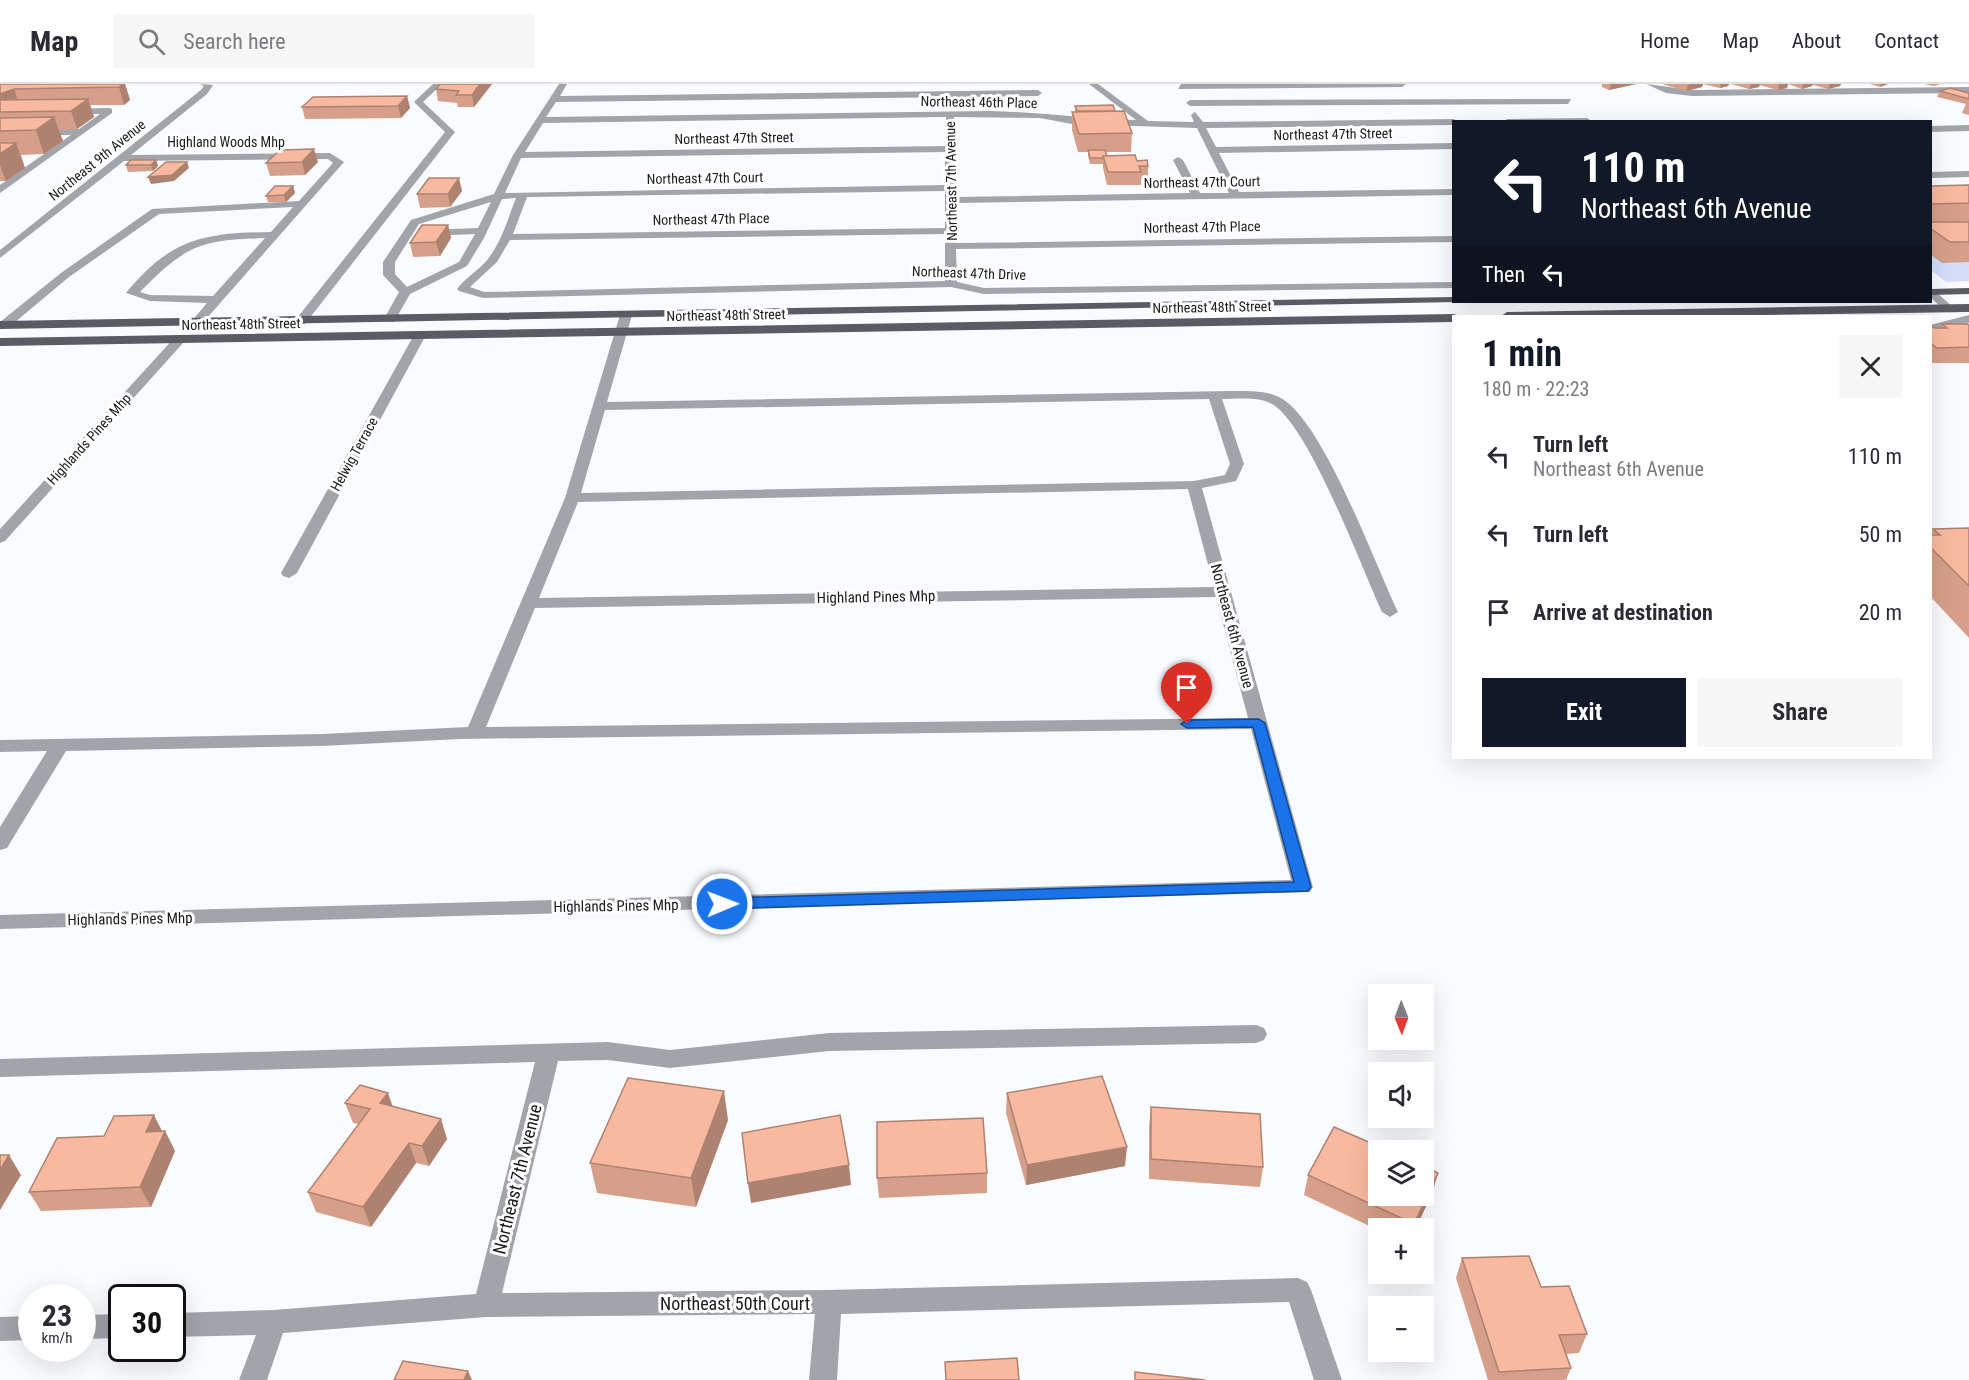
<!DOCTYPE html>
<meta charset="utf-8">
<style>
:root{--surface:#fff;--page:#f7f7f7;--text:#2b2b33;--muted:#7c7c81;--line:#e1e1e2;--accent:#111827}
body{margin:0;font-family:"Roboto Condensed",sans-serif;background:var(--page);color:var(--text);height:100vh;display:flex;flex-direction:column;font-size:22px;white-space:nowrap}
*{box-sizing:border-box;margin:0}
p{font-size:20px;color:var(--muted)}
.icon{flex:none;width:33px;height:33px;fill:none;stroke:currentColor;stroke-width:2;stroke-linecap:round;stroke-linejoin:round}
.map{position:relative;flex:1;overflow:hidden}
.drawer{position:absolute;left:1452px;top:231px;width:480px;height:444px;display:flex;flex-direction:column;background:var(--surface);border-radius:0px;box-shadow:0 6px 24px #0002}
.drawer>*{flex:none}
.hud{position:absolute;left:1452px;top:36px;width:480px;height:183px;border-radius:0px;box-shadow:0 6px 24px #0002;background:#111827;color:#fff;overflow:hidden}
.needle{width:39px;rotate:179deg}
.buttons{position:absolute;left:1368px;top:900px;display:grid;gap:12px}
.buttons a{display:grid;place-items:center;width:66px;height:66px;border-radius:0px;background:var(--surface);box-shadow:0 6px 24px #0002;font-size:30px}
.speed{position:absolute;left:18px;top:1200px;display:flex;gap:12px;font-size:30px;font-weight:700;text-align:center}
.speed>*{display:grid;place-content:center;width:78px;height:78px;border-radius:50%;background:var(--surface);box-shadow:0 6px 24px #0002;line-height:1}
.speed small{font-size:15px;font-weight:400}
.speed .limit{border:3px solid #111;border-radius:9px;background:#fff;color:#111}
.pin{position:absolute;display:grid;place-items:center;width:51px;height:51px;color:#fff;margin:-62px -26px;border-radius:50% 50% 50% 0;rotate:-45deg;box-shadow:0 0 6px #0007}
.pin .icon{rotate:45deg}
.me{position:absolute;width:66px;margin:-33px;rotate:89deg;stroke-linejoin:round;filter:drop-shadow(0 0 4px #0008)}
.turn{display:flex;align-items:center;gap:21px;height:126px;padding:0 30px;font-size:27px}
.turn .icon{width:78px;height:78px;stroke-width:2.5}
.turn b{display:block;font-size:42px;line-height:51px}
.then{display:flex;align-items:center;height:57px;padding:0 30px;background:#0003;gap:12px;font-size:22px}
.round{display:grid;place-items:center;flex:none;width:63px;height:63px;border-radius:0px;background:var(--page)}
.summary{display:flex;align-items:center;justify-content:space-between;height:102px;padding:0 30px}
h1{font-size:36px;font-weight:700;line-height:45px;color:var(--accent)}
.cta{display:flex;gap:12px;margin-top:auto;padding:12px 30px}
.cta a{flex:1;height:69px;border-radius:0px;background:var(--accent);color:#fff;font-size:24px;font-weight:700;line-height:69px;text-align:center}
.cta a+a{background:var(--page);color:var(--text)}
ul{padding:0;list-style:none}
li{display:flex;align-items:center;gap:18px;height:78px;padding:0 30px}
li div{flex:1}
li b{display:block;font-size:22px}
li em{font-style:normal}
header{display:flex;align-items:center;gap:36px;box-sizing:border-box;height:84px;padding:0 30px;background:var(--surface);border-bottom:2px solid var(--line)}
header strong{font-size:28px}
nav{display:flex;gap:33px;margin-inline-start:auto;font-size:21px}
.search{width:420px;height:54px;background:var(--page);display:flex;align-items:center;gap:15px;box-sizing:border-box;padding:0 21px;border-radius:0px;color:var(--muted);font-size:22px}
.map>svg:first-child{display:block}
.green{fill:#d4defa}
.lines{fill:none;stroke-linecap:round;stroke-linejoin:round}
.minor{fill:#a2a4a9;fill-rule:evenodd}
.major{fill:#595c65;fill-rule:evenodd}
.wall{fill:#d69f8a}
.shaded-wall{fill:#ae8270}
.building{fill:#f9b9a0;stroke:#ae8270;stroke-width:1.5}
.route{fill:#1a73e8;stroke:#114b97;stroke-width:1.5}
.labels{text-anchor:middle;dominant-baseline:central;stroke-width:6;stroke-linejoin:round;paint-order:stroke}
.far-street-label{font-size:14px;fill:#1a1b1f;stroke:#fff}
.street-label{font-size:15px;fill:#1a1b1f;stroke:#fff}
.near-street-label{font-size:18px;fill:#1a1b1f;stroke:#fff}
</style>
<header>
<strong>Map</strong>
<div class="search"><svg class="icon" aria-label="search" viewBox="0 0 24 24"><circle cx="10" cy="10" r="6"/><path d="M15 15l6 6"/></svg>Search here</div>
<nav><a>Home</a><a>Map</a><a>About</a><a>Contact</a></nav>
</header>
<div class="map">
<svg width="1969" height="1296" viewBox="0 0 1969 1296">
<rect width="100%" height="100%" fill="#fafbfe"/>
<path class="green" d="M1930,116h39v81l-23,1 -15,-12z"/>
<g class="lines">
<path class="minor" d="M200,0l13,1 -6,9 -76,61 199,-2 14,9 -144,164 -10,-3 17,-20 -57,-2 -24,-8c45,-55 78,-60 145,-61l22,-25 -134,7 -90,63 -61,51h-8v-6l61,-49 91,-64 147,-8 34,-38 -5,-4 -204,2 -124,97v-8l201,-160 3,-4zM265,154l-52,58 -63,-1 -10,-3c46,-47 60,-52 125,-54z
M433,0h9l-19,18 32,30 -150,192h-8v-6l148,-186 -31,-30z
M559,0h8l-7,12 478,-6 4,3 -4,3 -482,6 -10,15 443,-6c49,1 97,8 147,9l-47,-36h9l50,37 46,1 -3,-7 4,-3 8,10 251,-3 4,3h-4v3l-248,3 10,19 238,-4v6l-235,4 20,39 215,-3v6l-498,8v40l498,-7v6l-498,7 1,33 27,6 470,-6v6l-470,6 -33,-7 -468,11 -24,-7 -2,-2c9,-12 22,-19 31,-30 14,-18 20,-41 28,-61l-14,1 -18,39 -17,28 -57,28 -16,28h-8l-2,-3 15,-27 -16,-17v-13l28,-42 83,-26 19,-39zM946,33v29l-421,6 18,-29zM954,33l86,1 32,6 125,4 32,65h-29l-17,-33 -5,-3 -5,3 17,33 -234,4zM945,68v33l-440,8 16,-35zM945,107v37l-432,6 14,-37zM491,118l-13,26 -51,2 -5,3 5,3 48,-2 -16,28 -52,25 -12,-13v-12l24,-38zM945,150v47l-461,11 -14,-5 27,-25 13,-22z
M1181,0h225l-4,3 -224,2z
M1646,0l46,6 277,-3v6l-277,3 -26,-3z
M1571,15l-3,5 -378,2 -4,-3 4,-3z
M109,24l3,1v4l-112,80v-8l71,-50 -71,1v-6l79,-1 21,-15h-31l-4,-3 1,-2z
M1587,34l5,3 -89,1 4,-3z
M1969,41v6l-39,1v-6z
M1969,87v6l-39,1v-6z
M1930,203l22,19v4h-8l-14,-13z
M626,227l6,4 -25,87 623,-11c17,0 40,-1 54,9 42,29 90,162 114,212l-8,5 -8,-5c-20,-43 -73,-187 -110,-208 -14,-8 -35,-5 -50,-5l22,65 -8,17 -34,7 111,399 -3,5 -1310,37v-14l1291,-35 -40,-151 -791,10 -138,7 -256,5 -59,97 -7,2v-23l47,-76 -47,1v-12l322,-6 146,-7 97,-229 55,-183zM1209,315l21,65 -5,11 -31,6 -613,12 24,-83zM1188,405l26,98 -675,11 39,-96zM1216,513l32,121 -762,9 49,-119z
M1969,231v8l-39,9v-7z
M420,247l6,4 -129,238 -8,5 -6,-2 -2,-3 133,-238z
M179,252l4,1v6l-178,198 -5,2v-14l175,-192z
M1256,941l8,3 3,6 -3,6 -8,3 -427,8 -159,17 -62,-8 -50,1 -56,232 327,-3 469,-12 9,4 4,8 31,90h-28l-25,-78 -448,12 -4,66h-28l6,-66 -329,3 -203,16 -16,47h-28l17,-45 -84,2v-24l102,-3 202,-16 59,-232 -535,15v-18l608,-17 62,8 159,-17z
M122,1230v24l-40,1v-24z
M32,1232v24l-32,1v-24z"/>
<path class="major" d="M1969,204v6l-39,1v-6z
M1454,213v5h4l-1458,27v-8z
M1969,220v8l-286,4h-182l6,-4z
M1454,230l5,2h-5v6l-1454,24v-8z"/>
</g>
<path class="wall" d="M0,0h125l5,16 -6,5h-34l4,12 -17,12 -18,1 4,11 -19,13 -23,1 4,13 -19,13h-6z
M492,0l-18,23h-16l-1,-4 -19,-2 -2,-12z
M1602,0h34l-27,6 -7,-3z
M1662,0h67l-1,2 -8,2 -17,-4 -1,3 -16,4z
M1731,0h110l-1,2 -12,3 -15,-4 -1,1 -10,3 -14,-5 -1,4 -9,2 -19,-5v2l-10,2z
M1870,0h18l-8,3z
M1924,0h17l-7,2z
M1940,7l29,1v23l-7,-2 4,-9 -29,-7z
M407,12l3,12 -9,10 -96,1 -3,-12z
M1075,22l40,5 17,22 -1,19h-25l1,4 30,5 11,5v13h-7v6h-34l-4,-17v-4h-13l-2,-8v-4h-10l-6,-22v-18h3z
M156,76l2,6 -5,5 -25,1 -2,-7z
M318,78l-13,13 -35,1 -4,-13z
M1969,101v77l-27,1 -12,-9v-68z
M293,102l2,7 -9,9h-18l-2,-6z
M462,107l-12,16 -30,1 -3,-14z
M448,141l3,13 -11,18 -27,1 -3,-14z
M1942,240l27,1v38h-39v-38l5,3h6z
M1969,444v110l-39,-42v-61l3,-6z
M1007,1009l118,73 -99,19 -20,-72z
M345,1019l48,4 54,32 -18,27 -13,-3 -45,64 -55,-15 -8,-20 51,-68 -6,-1z
M1151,1023l112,60 -3,20 -111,-8v-52z
M728,1036l-32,87 -99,-14 -7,-30z
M165,1047l10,20 -24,56 -110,4 -12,-19 75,-56z
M987,1089v20l-108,5 -2,-20z
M1438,1089l-6,20 -16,35h-38v2l-74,-35 4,-20z
M1462,1174l79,29 46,47 -8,19 -13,1 5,14 -5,12h-78l-32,-102z"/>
<path class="shaded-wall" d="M123,0h2l5,16 -6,5 -5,-18z
M480,0h12l-18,23 -2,-12z
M1611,0h25l-27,6z
M1691,0h12l-1,3 -16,4 2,-6z
M1721,0h8l-1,2 -8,2z
M1751,0h9l-1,3 -10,2z
M1779,0h9l-1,4 -9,2z
M1803,0h10l-1,2 -10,3z
M1830,0h11l-1,2 -12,3z
M1881,0h7l-8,3z
M14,5l6,17 -20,6v-18z
M407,12l3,12 -9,10 -3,-12z
M88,15l6,18 -17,12 -6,-18z
M54,33l9,24 -19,13 -8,-24z
M16,59l9,25 -19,13 -6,-16v-11z
M314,65l4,13 -13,13 -3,-13z
M156,76l2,6 -5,5 -2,-6z
M187,78l2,6 -15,13 -23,3 -3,-7z
M459,94l3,13 -12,16 -2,-13z
M293,102l2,7 -9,9 -2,-7z
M448,141l3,13 -11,18 -4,-14z
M724,1007l4,29 -32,87 -5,-29z
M388,1009l7,20 -15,-10z
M154,1031l10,20 1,-4 10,20 -24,56 -11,-20 6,-55z
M441,1035l6,20 -18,27 -7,-20z
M409,1059l7,20 -45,64 -8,-20z
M1127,1063l-2,19 -99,19 1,-20z
M9,1071l12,20 -21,35v-40z
M849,1081l2,20 -100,18 -3,-20z
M1438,1089l-6,20 -16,35h-3z
M468,1287l4,9h-8z"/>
<path class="building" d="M0,0h123l-4,3 -105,2 -14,5z
M440,0h40l-8,11h-16l3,-4 -23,-2z
M1950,4l19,5v6l-29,-8z
M407,12l-9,10 -96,1 11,-10z
M88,15l-17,12 -71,1v-12z
M1113,21l2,6h-38l-2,-5z
M1124,27l8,22 -53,1 -7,-22z
M54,33l-18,13 -36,1v-13z
M0,59h16l-16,11z
M314,65l-12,13 -36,1 14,-13z
M1088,66h17l2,6h-4v2h-13z
M1135,71l2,6 10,-1 1,6h-9l2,6h-33l-5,-16z
M131,76h25l-5,5h-25z
M166,78h21l-15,13 -24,2z
M429,94h30l-11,16h-31z
M1969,101v18l-39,1v-18z
M275,102h18l-9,9 -18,1z
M1930,138h39v20h-19l-20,-14z
M422,141h26l-12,17 -26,1z
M1942,240h25l2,1v22l-32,1 -7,-5v-18l5,3h12z
M1969,444v58l-39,-39v-12h10l-7,-6z
M1102,992l25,71 -100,18 -20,-72z
M628,994l96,13 -33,87 -101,-15z
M360,1001l28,8 -8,10 61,16 -19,27 -13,-3 -46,64 -55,-15 62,-83 -25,-6z
M1151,1023l109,7 3,53 -112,-8z
M154,1031l-8,17 19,-1 -25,56 -111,5 28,-54 47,-2 10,-20z
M840,1031l9,50 -101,18 -6,-50z
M983,1034l4,55 -110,5v-56z
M1334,1043l53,23h-9v46h46v-30l14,7 -24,51 -106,-49z
M0,1071h9l-9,15z
M1529,1172l12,31 28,-1 18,48 -28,1 12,33 -72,4 -37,-114z
M1017,1274l2,22h-73l-1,-18z
M403,1277l65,10 -4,9h-70z
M1135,1288l70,8h-70z"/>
<path class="route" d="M1259,635l6,4 46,164 -3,4 -586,18 -8,-5 8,-6 572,-16 -41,-155 -66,1 -6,-4 6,-4z"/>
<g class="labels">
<g class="far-street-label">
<text transform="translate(979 18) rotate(1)">Northeast 46th Place</text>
<text transform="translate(1333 50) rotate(-1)">Northeast 47th Street</text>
<text transform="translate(734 54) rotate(-1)">Northeast 47th Street</text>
<text x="226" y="58">Highland Woods Mhp</text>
<text transform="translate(97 76) rotate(-39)">Northeast 9th Avenue</text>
<text transform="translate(705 94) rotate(-1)">Northeast 47th Court</text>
<text transform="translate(951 97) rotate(-91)">Northeast 7th Avenue</text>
<text transform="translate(1202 98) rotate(-1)">Northeast 47th Court</text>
<text transform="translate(711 135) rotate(-1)">Northeast 47th Place</text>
<text transform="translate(1202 143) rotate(-1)">Northeast 47th Place</text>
<text transform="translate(969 189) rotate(2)">Northeast 47th Drive</text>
<text transform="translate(1212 223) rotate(-1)">Northeast 48th Street</text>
<text transform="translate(726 231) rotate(-1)">Northeast 48th Street</text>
<text transform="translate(241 240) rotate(-1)">Northeast 48th Street</text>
<text transform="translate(89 355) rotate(-48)">Highlands Pines Mhp</text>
<text transform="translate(354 370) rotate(-61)">Helwig Terrace</text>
</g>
<g class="street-label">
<text transform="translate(876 513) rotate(-1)">Highland Pines Mhp</text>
<text transform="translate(1232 542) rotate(75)">Northeast 6th Avenue</text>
<text transform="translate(616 822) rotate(-1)">Highlands Pines Mhp</text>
<text transform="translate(130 835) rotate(-1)">Highlands Pines Mhp</text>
</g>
<g class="near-street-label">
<text transform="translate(517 1095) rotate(-76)">Northeast 7th Avenue</text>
<text x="735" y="1219">Northeast 50th Court</text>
</g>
</g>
</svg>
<div class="buttons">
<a><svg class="needle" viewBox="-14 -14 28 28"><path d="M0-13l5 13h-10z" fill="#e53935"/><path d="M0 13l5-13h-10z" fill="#7c7c81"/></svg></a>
<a><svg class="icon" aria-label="sound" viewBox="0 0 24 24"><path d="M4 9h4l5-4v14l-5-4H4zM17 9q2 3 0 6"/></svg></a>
<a><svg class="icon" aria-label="layers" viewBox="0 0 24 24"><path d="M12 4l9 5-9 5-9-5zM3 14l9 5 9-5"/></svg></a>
<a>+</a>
<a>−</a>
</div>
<div class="speed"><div>23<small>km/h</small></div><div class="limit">30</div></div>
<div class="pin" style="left:1187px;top:640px;background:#d93025"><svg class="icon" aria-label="arrive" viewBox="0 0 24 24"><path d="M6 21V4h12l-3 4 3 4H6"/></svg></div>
<svg class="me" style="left:722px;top:820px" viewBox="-20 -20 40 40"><circle r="17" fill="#1a73e8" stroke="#fff" stroke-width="3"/><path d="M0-11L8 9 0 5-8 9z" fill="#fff"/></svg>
<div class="hud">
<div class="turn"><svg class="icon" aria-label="left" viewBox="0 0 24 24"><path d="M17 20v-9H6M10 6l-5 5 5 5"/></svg><div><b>110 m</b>Northeast 6th Avenue</div></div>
<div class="then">Then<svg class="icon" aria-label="left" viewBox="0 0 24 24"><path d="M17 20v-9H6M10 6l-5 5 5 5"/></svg></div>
</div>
<section class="drawer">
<div class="summary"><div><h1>1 min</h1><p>180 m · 22:23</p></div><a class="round"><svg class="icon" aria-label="close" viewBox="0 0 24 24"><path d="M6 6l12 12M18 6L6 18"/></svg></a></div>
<ul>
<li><svg class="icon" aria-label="left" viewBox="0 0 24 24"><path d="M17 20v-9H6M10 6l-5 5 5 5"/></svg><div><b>Turn left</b><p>Northeast 6th Avenue</p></div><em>110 m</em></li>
<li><svg class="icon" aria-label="left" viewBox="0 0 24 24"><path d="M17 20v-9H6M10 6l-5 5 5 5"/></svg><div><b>Turn left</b></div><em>50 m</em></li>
<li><svg class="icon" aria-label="arrive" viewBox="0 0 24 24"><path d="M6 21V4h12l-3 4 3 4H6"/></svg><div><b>Arrive at destination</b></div><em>20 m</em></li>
</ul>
<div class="cta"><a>Exit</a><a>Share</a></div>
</section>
</div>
